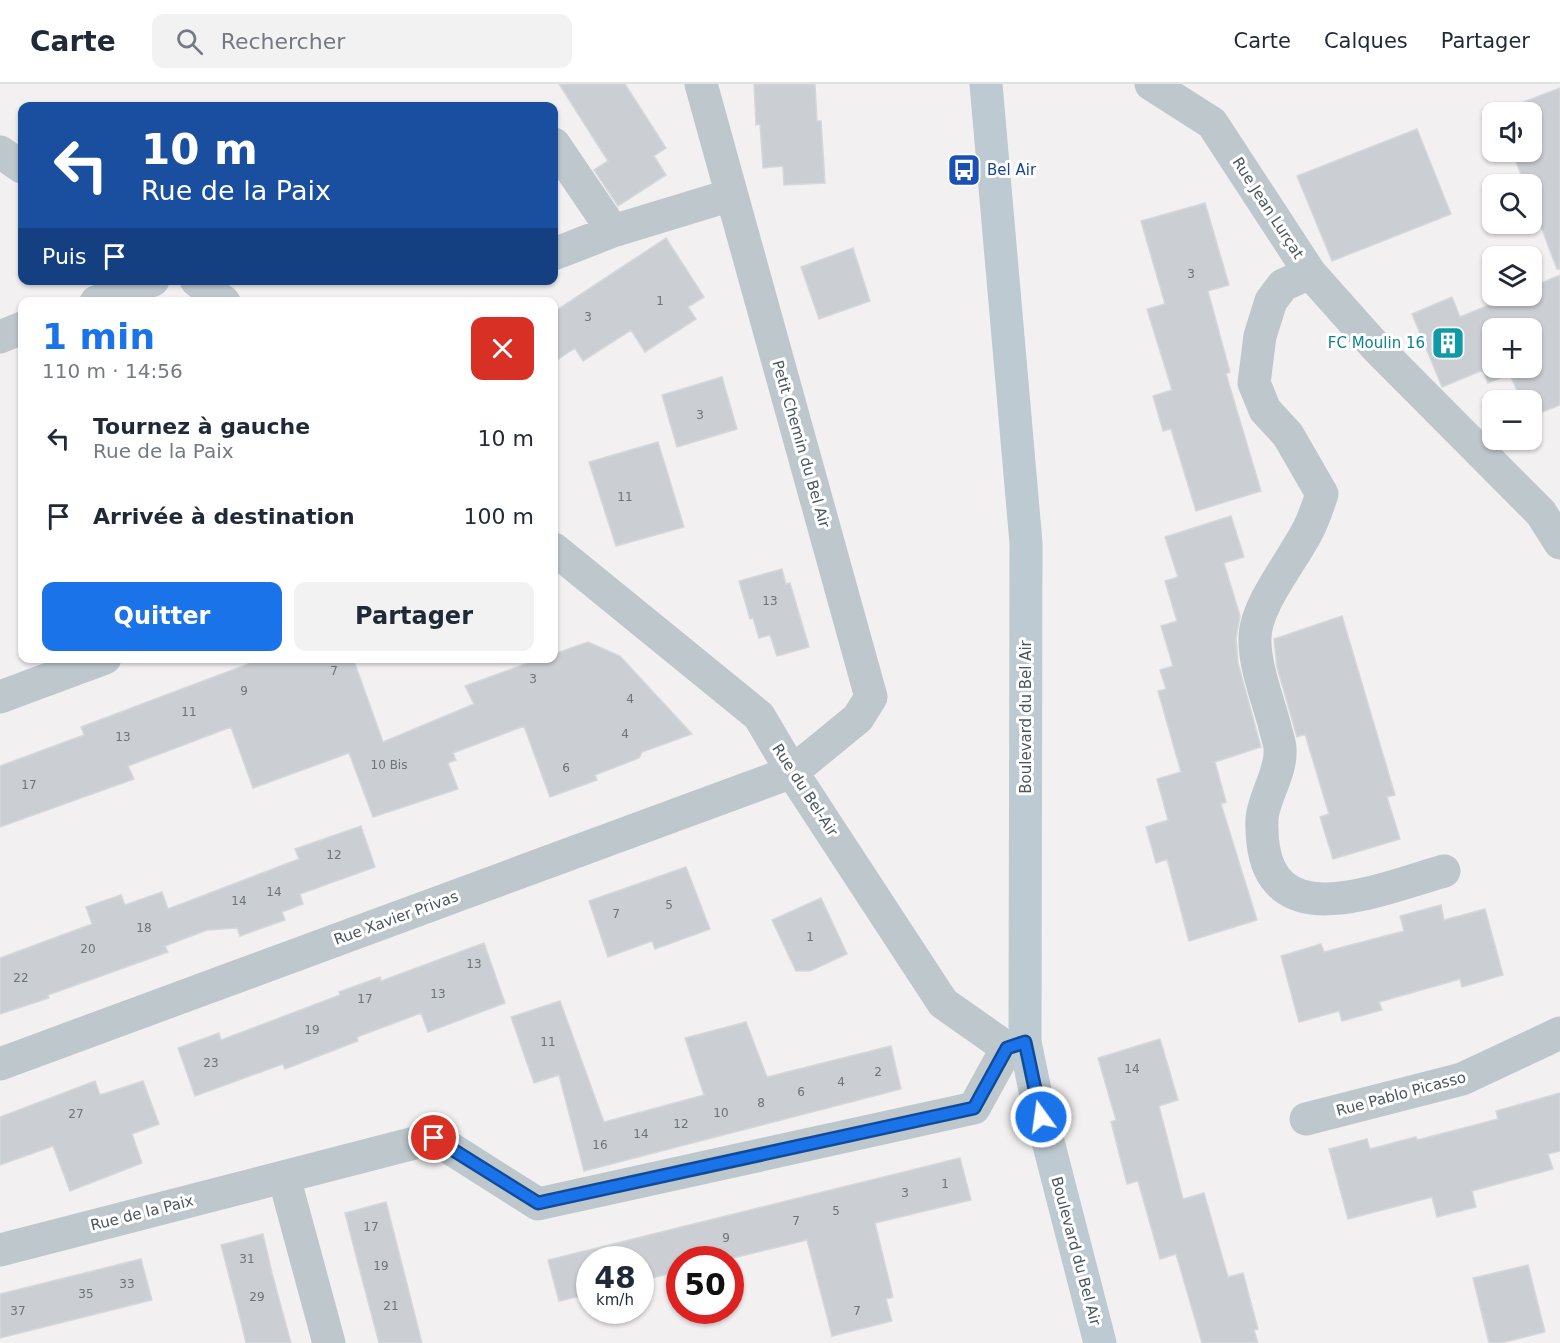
<!DOCTYPE html>
<html lang="fr">
<meta charset="utf-8">
<style>
:root{--surface:#fff;--page:#f2f2f3;--text:#1f2937;--muted:#747a83;--line:#e0e1e3;--accent:#1a73e8}
body{margin:0;font-family:"DejaVu Sans",sans-serif;background:var(--page);color:var(--text);height:100vh;display:flex;flex-direction:column;font-size:22px;white-space:nowrap}
*{box-sizing:border-box;margin:0}
p{font-size:20px;color:var(--muted)}
.icon{flex:none;width:33px;height:33px;fill:none;stroke:currentColor;stroke-width:2;stroke-linecap:round;stroke-linejoin:round}
.map{position:relative;flex:1;overflow:hidden}
.panel{position:absolute;left:18px;top:213px;width:540px;height:366px;display:flex;flex-direction:column;background:var(--surface);border-radius:12px;box-shadow:0 2px 4px #0004}
.panel>*{flex:none}
.top-card{position:absolute;left:18px;top:18px;width:540px;height:183px;border-radius:12px;box-shadow:0 2px 4px #0004;background:#1a4fa0;color:#fff;overflow:hidden}
.controls{position:absolute;left:1482px;top:18px;display:grid;gap:12px}
.controls a{display:grid;place-items:center;width:60px;height:60px;border-radius:12px;background:var(--surface);box-shadow:0 2px 4px #0004;font-size:30px}
.speed{position:absolute;left:576px;top:1162px;display:flex;gap:12px;font-size:30px;font-weight:700;text-align:center}
.speed>*{display:grid;place-content:center;width:78px;height:78px;border-radius:50%;background:var(--surface);box-shadow:0 2px 4px #0004;line-height:1}
.speed small{font-size:15px;font-weight:400}
.speed .limit{border:9px solid #d22;background:#fff;color:#111}
.pin{position:absolute;display:grid;place-items:center;width:51px;height:51px;color:#fff;margin:-26px;border:3px solid #fff;border-radius:50%;box-shadow:0 2px 6px #0007}
.me{position:absolute;width:66px;margin:-33px;rotate:346deg;stroke-linejoin:round;filter:drop-shadow(0 0 4px #0008)}
.turn{display:flex;align-items:center;gap:21px;height:126px;padding:0 24px;font-size:27px}
.turn .icon{width:78px;height:78px;stroke-width:2.5}
.turn b{display:block;font-size:42px;line-height:51px}
.then{display:flex;align-items:center;height:57px;padding:0 24px;background:#0003;gap:12px;font-size:22px}
.round{display:grid;place-items:center;flex:none;width:63px;height:63px;border-radius:12px;background:var(--page)}
.head{display:flex;align-items:center;justify-content:space-between;height:102px;padding:0 24px}
h1{font-size:36px;font-weight:600;line-height:45px;color:var(--accent)}
.cta{display:flex;gap:12px;margin-top:auto;padding:12px 24px}
.cta a{flex:1;height:69px;border-radius:12px;background:var(--accent);color:#fff;font-size:24px;font-weight:600;line-height:69px;text-align:center}
.cta a+a{background:var(--page);color:var(--text)}
ul{padding:0;list-style:none}
li{display:flex;align-items:center;gap:18px;height:78px;padding:0 24px}
li div{flex:1}
li b{display:block;font-size:22px}
li em{font-style:normal}
header{display:flex;align-items:center;gap:36px;box-sizing:border-box;height:84px;padding:0 30px;background:var(--surface);border-bottom:2px solid var(--line)}
header strong{font-size:28px}
nav{display:flex;gap:33px;margin-inline-start:auto;font-size:21px}
.search{width:420px;height:54px;background:var(--page);display:flex;align-items:center;gap:15px;box-sizing:border-box;padding:0 21px;border-radius:12px;color:var(--muted);font-size:22px}
.map>svg:first-child{display:block}
.building{fill:#cbced2;stroke:#d5d8db;stroke-width:1.5;fill-rule:evenodd}
.lines{fill:none;stroke-linecap:round;stroke-linejoin:round}
.minor{stroke:#bdc7cc;stroke-width:33}
.secondary{stroke:#bdcad1;stroke-width:33}
.route-casing{stroke:#114b97;stroke-width:15}
.route{stroke:#1a73e8;stroke-width:10}
.labels{text-anchor:middle;dominant-baseline:central;stroke-width:6;stroke-linejoin:round;paint-order:stroke}
.number-label{font-size:12px;fill:#6a757a}
.transit-label{font-size:15px;fill:#164399;stroke:#fff;text-anchor:start}
.street-label{font-size:15px;fill:#49575d;stroke:#fff}
.culture-label{font-size:15px;fill:#0d838f;stroke:#fff;text-anchor:end}
</style>
<header>
<strong>Carte</strong>
<div class="search"><svg class="icon" aria-label="search" viewBox="0 0 24 24"><circle cx="10" cy="10" r="6"/><path d="M15 15l6 6"/></svg>Rechercher</div>
<nav><a>Carte</a><a>Calques</a><a>Partager</a></nav>
</header>
<div class="map">
<svg width="1560" height="1259" viewBox="0 0 1560 1259">
<rect width="100%" height="100%" fill="#f3f0f1"/>
<path class="building" d="M559,0h66l41,64 -12,8 12,19 -48,31 -24,-36 14,-9z
M754,0h61l2,37h4l4,62 -41,2 -1,-19 -20,2 -3,-44 -4,1z
M1560,4v181h-3l-25,-66v-19h-7l-13,-32h20v-40h-35z
M1417,45l34,85 -119,47 -35,-85z
M1205,119l24,82 -21,6 22,81 -4,2 35,117 -65,20 -25,-82 -8,2 -10,-35 19,-6 -25,-81 18,-5 -24,-83z
M666,154l38,59 -16,10 8,12 -51,33 -14,-22 -48,31 -8,-13 -21,14v-50z
M853,164l17,53 -51,18 -18,-52z
M1560,191v130l-28,11v-16h-11l-11,-26 -22,9 -5,-13 -41,17 -30,-73 40,-17 8,20 51,-21h21v-9zM1492,244h40v40h-40z
M722,293l15,52 -60,18 -15,-52z
M658,358l26,85 -68,19 -27,-84z
M1231,432l13,41 -20,6 16,53 -4,22 2,25 23,84 -46,15 11,40 -5,2 36,116 -68,21 -22,-82 -11,4 -10,-36 22,-7 -11,-41 24,-7 -23,-81 8,-2 -6,-19 13,-4 -12,-40 16,-5 -12,-40 13,-4 -13,-40z
M782,485l4,15 4,-1 19,64 -32,9 -7,-21 -11,3 -6,-20 -3,1 -11,-38z
M1342,532l53,179 -8,2 13,42 -67,20 -13,-42 9,-3 -24,-80 -8,3 -20,-70 -3,-28z
M588,558l32,14 72,78 -50,18 -3,6 -44,17 2,5 -47,17 -26,-71 -71,27 3,7 -8,3 10,26 -85,28 -24,-64 -96,35 -22,-61 -103,39 6,13 -134,48v-61l84,-31 -3,-8 183,-69h89l30,84 91,-38 -9,-18 77,-28h12v-4z
M361,742l14,41 -75,27 3,10 -21,8 3,8 -45,16 -3,-8 -30,2 -42,16 3,6 -120,43 1,3 -49,16v-56l92,-34 -6,-17 35,-12 4,10 37,-13 6,17 131,-50 -4,-10z
M686,783l24,62 -55,20 -3,-8 -44,16 -19,-56z
M821,814l26,56 -37,17h-14l-24,-51z
M1441,821l3,15 41,-11 18,66 -41,12 -2,-8 -81,23 3,8 -40,11 -3,-10 -40,11 -18,-66 40,-12 3,8 80,-21 -4,-15z
M484,859l21,60 -77,29 -7,-19 -64,24 1,4 -73,28 -2,-5 -88,32 -17,-48 41,-15 2,7 119,-45 -1,-3 41,-15 1,4z
M560,917l44,121 100,-27 -19,-57 61,-16 21,55 124,-31 10,43 -317,82 -25,-96 -25,8 -23,-66z
M1160,955l18,61 -19,6 24,93 21,-6 24,84 15,-4 15,56 -4,1 4,13h-56l-26,-89 -16,5 -22,-78 -11,3 -16,-62 5,-2 -18,-62z
M95,997l5,14 43,-14 16,43 -27,10 10,29 -72,28 -17,-45 -53,19v-48z
M1560,1009v58l-12,3 5,15 -81,22 4,16 -39,10 -5,-20 -84,22 -19,-70 38,-10 3,10 46,-12 1,3 81,-21 -2,-8z
M960,1074l11,42 -96,23 18,74 -7,2 6,22 -60,15 -25,-96 -82,20h-45v11l-40,10v-21h-50v34l-31,7 -11,-41z
M386,1118l20,78 16,63h-43l-24,-91 -10,-39z
M263,1150l9,39 19,70h-45l-5,-21 -20,-77z
M141,1175l11,41 -152,38v-44z
M1528,1181l17,67 -44,11h-12l-16,-65z"/>
<g class="lines">
<path class="minor" d="M1151,0l61,39 98,150 -27,12 -12,16 -11,35 -6,47 11,27 23,25 34,59c-4,12 -8,24 -13,34 -15,31 -54,77 -54,110 -1,27 13,62 20,89 1,6 5,15 5,22 2,23 -17,49 -18,70 -4,124 111,72 182,52
M554,60l59,87 118,-36
M0,68l22,15
M554,170l59,-23
M1310,189l66,74 165,166 19,30
M196,196l28,22
M96,218l57,-22
M0,253l22,-9
M554,465l205,167 33,56 151,231 64,45
M0,613l105,-39
M0,980l792,-292 66,-54 13,-21 -170,-613
M1306,1035l156,-40 98,-46
M284,1093l45,166
M0,1166l434,-112 104,66 436,-96 33,-60"/>
<path class="secondary" d="M986,0l40,459 -1,499 11,53 64,248"/>
</g>
<g class="lines">
<g class="route-casing">
<path id="route" d="M434,1054l104,65 436,-95 33,-60 18,-6 16,75"/>
</g>
<use href="#route" class="route"/>
</g>
<defs>
<g id="bus-square" transform="scale(1.725)"><rect x="-9" y="-9" width="18" height="18" rx="4" fill="#1a4fb4" stroke="#fff"/><path d="M-5-6H5V4H4V6H2V4H-2V6H-4V4H-5ZM-3.5-4V0h7V-4ZM-3.5 1.2v1.5H-2V1.2ZM2 1.2v1.5H3.5V1.2Z" fill="#fff"/></g>
<g id="building-square" transform="scale(1.725)"><rect x="-9" y="-9" width="18" height="18" rx="4" fill="#0f9aa8" stroke="#fff"/><path d="M-4-6H4V6H1V3H-1V6H-4ZM-2.5-4.3h1.7v1.8h-1.7ZM.8-4.3h1.7v1.8H.8ZM-2.5-1h1.7V.8h-1.7ZM.8-1h1.7V.8H.8Z" fill="#fff"/></g>
</defs>
<g fill-rule="evenodd">
<use href="#bus-square" x="964" y="86"/>
<use href="#building-square" x="1448" y="259"/>
</g>
<g class="labels">
<g class="number-label">
<text x="1191" y="190">3</text>
<text x="660" y="217">1</text>
<text x="588" y="233">3</text>
<text x="700" y="331">3</text>
<text x="625" y="413">11</text>
<text x="770" y="517">13</text>
<text x="334" y="587">7</text>
<text x="533" y="595">3</text>
<text x="244" y="607">9</text>
<text x="630" y="615">4</text>
<text x="189" y="628">11</text>
<text x="625" y="650">4</text>
<text x="123" y="653">13</text>
<text x="389" y="681">10 Bis</text>
<text x="566" y="684">6</text>
<text x="29" y="701">17</text>
<text x="334" y="771">12</text>
<text x="274" y="808">14</text>
<text x="239" y="817">14</text>
<text x="669" y="821">5</text>
<text x="616" y="830">7</text>
<text x="144" y="844">18</text>
<text x="810" y="853">1</text>
<text x="88" y="865">20</text>
<text x="474" y="880">13</text>
<text x="21" y="894">22</text>
<text x="438" y="910">13</text>
<text x="365" y="915">17</text>
<text x="312" y="946">19</text>
<text x="548" y="958">11</text>
<text x="211" y="979">23</text>
<text x="1132" y="985">14</text>
<text x="878" y="988">2</text>
<text x="841" y="998">4</text>
<text x="801" y="1008">6</text>
<text x="761" y="1019">8</text>
<text x="721" y="1029">10</text>
<text x="76" y="1030">27</text>
<text x="681" y="1040">12</text>
<text x="641" y="1050">14</text>
<text x="600" y="1061">16</text>
<text x="945" y="1100">1</text>
<text x="905" y="1109">3</text>
<text x="836" y="1127">5</text>
<text x="796" y="1137">7</text>
<text x="371" y="1143">17</text>
<text x="726" y="1154">9</text>
<text x="247" y="1175">31</text>
<text x="381" y="1182">19</text>
<text x="127" y="1200">33</text>
<text x="86" y="1210">35</text>
<text x="257" y="1213">29</text>
<text x="391" y="1222">21</text>
<text x="18" y="1227">37</text>
<text x="857" y="1227">7</text>
</g>
<g class="transit-label">
<text x="987" y="86">Bel Air</text>
</g>
<g class="street-label">
<text transform="translate(1268 124) rotate(57)">Rue Jean Lurçat</text>
<text transform="translate(801 360) rotate(74)">Petit Chemin du Bel Air</text>
<text transform="translate(1026 633) rotate(-90)">Boulevard du Bel Air</text>
<text transform="translate(805 706) rotate(57)">Rue du Bel-Air</text>
<text transform="translate(396 834) rotate(-20)">Rue Xavier Privas</text>
<text transform="translate(1401 1010) rotate(-15)">Rue Pablo Picasso</text>
<text transform="translate(142 1129) rotate(-14)">Rue de la Paix</text>
<text transform="translate(1076 1167) rotate(75)">Boulevard du Bel Air</text>
</g>
<g class="culture-label">
<text x="1425" y="259">FC Moulin 16</text>
</g>
</g>
</svg>
<div class="controls">
<a><svg class="icon" aria-label="sound" viewBox="0 0 24 24"><path d="M4 9h4l5-4v14l-5-4H4zM17 9q2 3 0 6"/></svg></a>
<a><svg class="icon" aria-label="search" viewBox="0 0 24 24"><circle cx="10" cy="10" r="6"/><path d="M15 15l6 6"/></svg></a>
<a><svg class="icon" aria-label="layers" viewBox="0 0 24 24"><path d="M12 4l9 5-9 5-9-5zM3 14l9 5 9-5"/></svg></a>
<a>+</a>
<a>−</a>
</div>
<div class="speed"><div>48<small>km/h</small></div><div class="limit">50</div></div>
<div class="pin" style="left:434px;top:1054px;background:#d93025"><svg class="icon" aria-label="arrive" viewBox="0 0 24 24"><path d="M6 21V4h12l-3 4 3 4H6"/></svg></div>
<svg class="me" style="left:1041px;top:1033px" viewBox="-20 -20 40 40"><circle r="17" fill="#1a73e8" stroke="#fff" stroke-width="3"/><path d="M0-11L8 9 0 5-8 9z" fill="#fff"/></svg>
<div class="top-card">
<div class="turn"><svg class="icon" aria-label="left" viewBox="0 0 24 24"><path d="M17 20v-9H6M10 6l-5 5 5 5"/></svg><div><b>10 m</b>Rue de la Paix</div></div>
<div class="then">Puis<svg class="icon" aria-label="arrive" viewBox="0 0 24 24"><path d="M6 21V4h12l-3 4 3 4H6"/></svg></div>
</div>
<section class="panel">
<div class="head"><div><h1>1 min</h1><p>110 m · 14:56</p></div><a class="round" style="background:#d93025;color:#fff"><svg class="icon" aria-label="close" viewBox="0 0 24 24"><path d="M6 6l12 12M18 6L6 18"/></svg></a></div>
<ul>
<li><svg class="icon" aria-label="left" viewBox="0 0 24 24"><path d="M17 20v-9H6M10 6l-5 5 5 5"/></svg><div><b>Tournez à gauche</b><p>Rue de la Paix</p></div><em>10 m</em></li>
<li><svg class="icon" aria-label="arrive" viewBox="0 0 24 24"><path d="M6 21V4h12l-3 4 3 4H6"/></svg><div><b>Arrivée à destination</b></div><em>100 m</em></li>
</ul>
<div class="cta"><a>Quitter</a><a>Partager</a></div>
</section>
</div>
